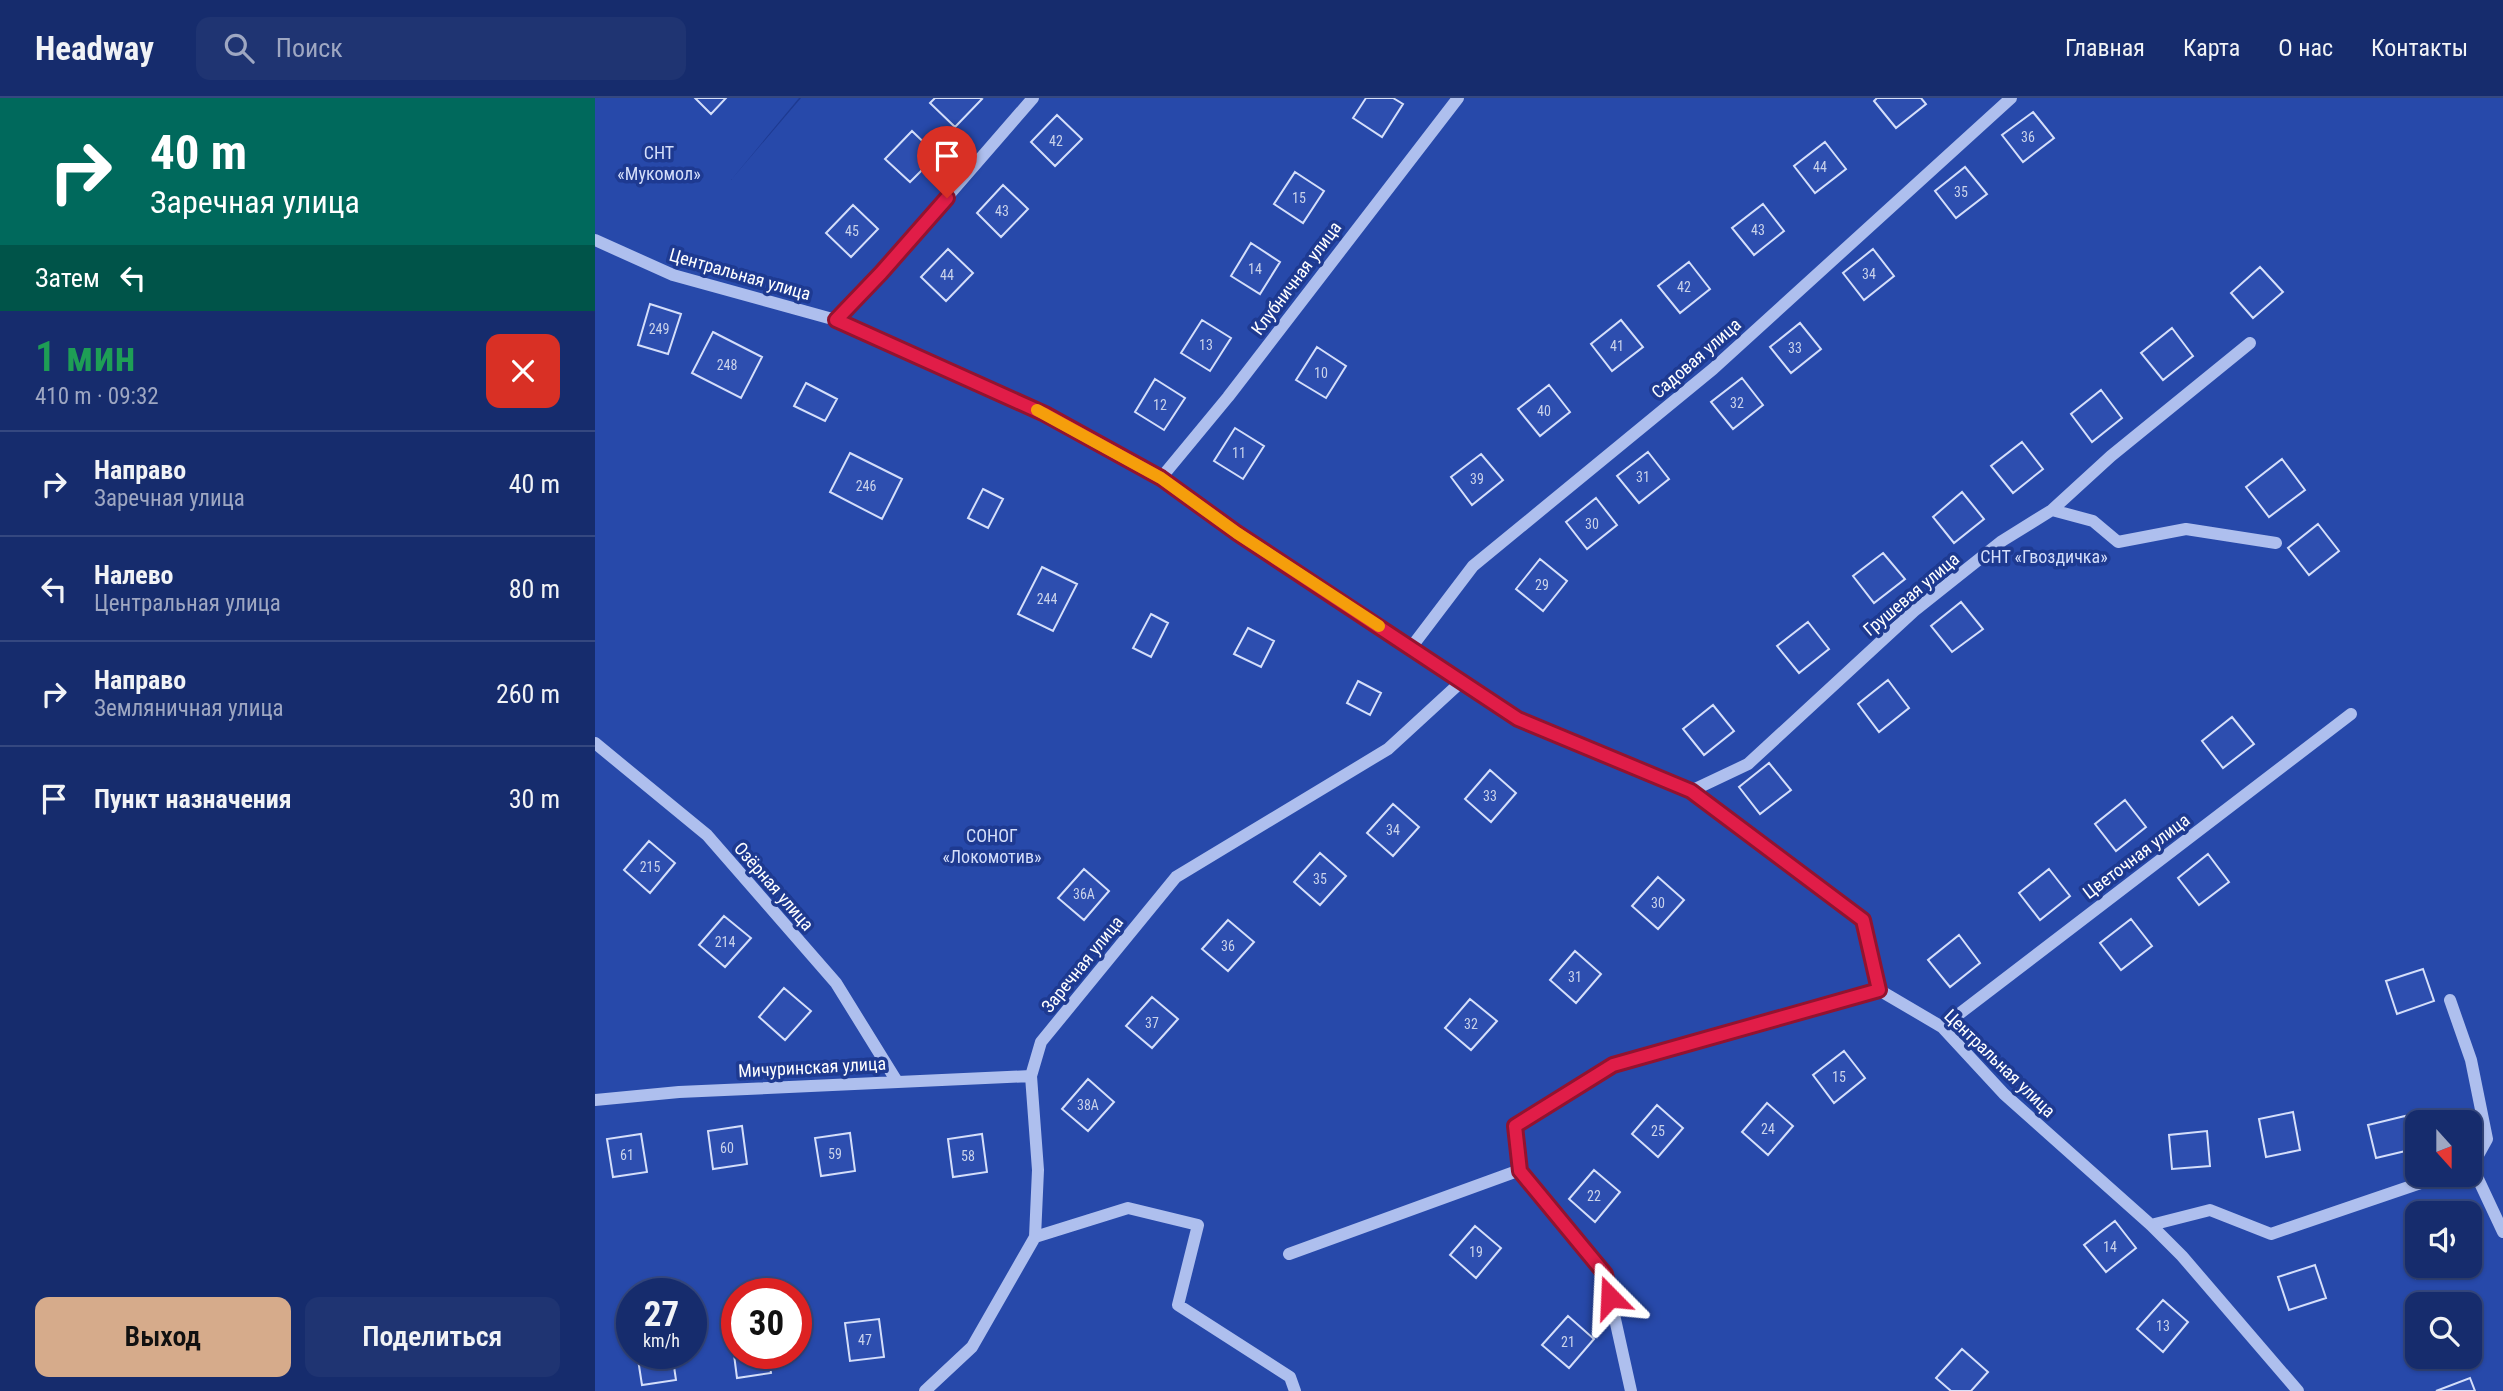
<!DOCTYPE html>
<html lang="ru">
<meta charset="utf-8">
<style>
:root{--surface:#162c6d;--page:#1f3472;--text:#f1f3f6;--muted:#9ea7c2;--line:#354880;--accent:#d6ab8b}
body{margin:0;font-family:"Roboto Condensed",sans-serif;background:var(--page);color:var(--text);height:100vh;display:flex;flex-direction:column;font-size:26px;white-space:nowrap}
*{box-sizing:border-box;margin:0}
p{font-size:23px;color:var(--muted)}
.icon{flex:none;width:38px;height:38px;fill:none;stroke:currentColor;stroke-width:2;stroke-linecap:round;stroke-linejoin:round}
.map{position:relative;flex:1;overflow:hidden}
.details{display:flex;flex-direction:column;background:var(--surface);width:595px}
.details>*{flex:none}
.hud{background:#00695c;color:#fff;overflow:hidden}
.needle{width:46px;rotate:159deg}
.fabs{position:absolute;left:1810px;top:1012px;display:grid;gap:14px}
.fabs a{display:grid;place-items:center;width:77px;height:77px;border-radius:14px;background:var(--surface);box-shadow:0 2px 5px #0004,0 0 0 2px var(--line);font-size:35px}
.speed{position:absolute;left:21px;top:1180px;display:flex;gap:14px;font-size:35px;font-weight:700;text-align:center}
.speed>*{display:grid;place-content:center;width:91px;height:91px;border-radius:50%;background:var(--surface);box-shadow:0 2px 5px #0004,0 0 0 2px var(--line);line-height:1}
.speed small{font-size:18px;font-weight:400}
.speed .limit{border:10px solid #d22;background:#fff;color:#111}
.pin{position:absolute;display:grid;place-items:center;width:60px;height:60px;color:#fff;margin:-72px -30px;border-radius:50% 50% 50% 0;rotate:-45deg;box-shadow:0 0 7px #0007}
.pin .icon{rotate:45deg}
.me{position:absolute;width:77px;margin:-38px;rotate:339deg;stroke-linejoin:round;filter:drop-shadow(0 0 5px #0008)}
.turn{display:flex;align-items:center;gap:24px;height:147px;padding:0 35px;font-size:32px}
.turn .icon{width:91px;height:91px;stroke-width:2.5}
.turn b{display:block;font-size:49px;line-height:60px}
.then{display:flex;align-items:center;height:66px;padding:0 35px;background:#0003;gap:14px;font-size:26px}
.round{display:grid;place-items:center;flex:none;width:74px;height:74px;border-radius:14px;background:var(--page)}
.headline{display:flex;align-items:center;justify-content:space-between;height:119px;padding:0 35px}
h1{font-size:42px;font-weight:600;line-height:52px;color:#1e9e55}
.button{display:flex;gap:14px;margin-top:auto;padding:14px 35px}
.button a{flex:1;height:80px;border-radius:14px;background:var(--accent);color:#111;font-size:28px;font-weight:600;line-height:80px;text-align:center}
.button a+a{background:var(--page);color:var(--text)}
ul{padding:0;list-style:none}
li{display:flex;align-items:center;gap:21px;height:105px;padding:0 35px;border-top:2px solid var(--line)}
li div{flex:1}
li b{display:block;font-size:26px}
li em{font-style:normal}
header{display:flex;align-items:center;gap:42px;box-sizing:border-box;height:98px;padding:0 35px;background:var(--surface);border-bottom:2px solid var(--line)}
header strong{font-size:33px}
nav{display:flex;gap:38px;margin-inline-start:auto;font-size:24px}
.search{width:490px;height:63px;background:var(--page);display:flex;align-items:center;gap:18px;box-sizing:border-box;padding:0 24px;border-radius:14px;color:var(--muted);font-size:26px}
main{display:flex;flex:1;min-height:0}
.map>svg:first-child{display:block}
.green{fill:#2749aa;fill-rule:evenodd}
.building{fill:#2d4eaf;stroke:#d4defa;stroke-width:2}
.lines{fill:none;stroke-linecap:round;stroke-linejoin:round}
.minor{stroke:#aebfee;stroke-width:12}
.route-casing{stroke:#92132f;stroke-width:18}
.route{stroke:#e11d48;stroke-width:12}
.slow{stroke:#f59e0b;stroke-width:12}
.labels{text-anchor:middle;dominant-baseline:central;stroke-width:7;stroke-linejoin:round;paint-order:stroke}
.number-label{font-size:14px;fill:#cad3eb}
.park-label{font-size:18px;fill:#d4defa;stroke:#1e3a91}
.street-label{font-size:18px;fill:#fff;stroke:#1e3a91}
</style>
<header>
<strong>Headway</strong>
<div class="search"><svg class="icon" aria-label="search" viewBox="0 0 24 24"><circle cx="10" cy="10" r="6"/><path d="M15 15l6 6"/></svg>Поиск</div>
<nav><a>Главная</a><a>Карта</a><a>О нас</a><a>Контакты</a></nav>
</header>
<main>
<section class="details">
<div class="hud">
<div class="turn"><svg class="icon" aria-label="right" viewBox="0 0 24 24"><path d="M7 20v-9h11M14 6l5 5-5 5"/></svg><div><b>40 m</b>Заречная улица</div></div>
<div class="then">Затем<svg class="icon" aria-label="left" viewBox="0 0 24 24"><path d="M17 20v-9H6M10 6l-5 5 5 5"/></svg></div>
</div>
<div class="headline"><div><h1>1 мин</h1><p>410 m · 09:32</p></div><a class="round" style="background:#d93025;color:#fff"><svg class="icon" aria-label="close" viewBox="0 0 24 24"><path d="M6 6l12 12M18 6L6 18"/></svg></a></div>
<ul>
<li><svg class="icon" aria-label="right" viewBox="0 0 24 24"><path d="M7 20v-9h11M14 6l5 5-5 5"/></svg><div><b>Направо</b><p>Заречная улица</p></div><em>40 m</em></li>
<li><svg class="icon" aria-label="left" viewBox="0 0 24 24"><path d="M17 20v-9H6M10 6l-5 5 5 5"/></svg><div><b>Налево</b><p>Центральная улица</p></div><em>80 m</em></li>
<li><svg class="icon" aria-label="right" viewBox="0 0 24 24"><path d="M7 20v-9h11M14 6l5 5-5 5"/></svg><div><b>Направо</b><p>Земляничная улица</p></div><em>260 m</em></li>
<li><svg class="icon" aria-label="arrive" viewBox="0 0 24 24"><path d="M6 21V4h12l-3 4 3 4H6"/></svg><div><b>Пункт назначения</b></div><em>30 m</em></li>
</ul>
<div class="button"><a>Выход</a><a>Поделиться</a></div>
</section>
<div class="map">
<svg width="1908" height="1293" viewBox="0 0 1908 1293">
<rect width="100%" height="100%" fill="#1e3a91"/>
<path class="green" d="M0,0h204l-68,82 70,-82h1702v1293h-1908zM1822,1024h52v52h-52zM1822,1115h52v52h-52zM37,1195h59v60h-59zM142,1195h59v60h-59zM1822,1206h52v52h-52z"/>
<path class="building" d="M100,0h31l-15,16z
M340,0h45l2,1 -27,28 -25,-24z
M771,0h27l10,6 -21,33 -29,-19z
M1282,0h44l5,6 -30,24 -22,-27z
M1438,14l21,26 -31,24 -21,-27z
M462,17l25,24 -27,27 -24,-24z
M317,33l25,24 -27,27 -25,-23z
M1230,44l21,27 -31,24 -21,-27z
M1370,69l22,27 -31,24 -21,-27z
M700,74l29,19 -21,32 -29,-19z
M408,87l25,24 -27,28 -24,-24z
M1168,106l21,27 -30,24 -22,-27z
M258,107l25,24 -27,28 -25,-24z
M656,145l29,19 -20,32 -29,-18z
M353,151l25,24 -27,28 -25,-24z
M1278,151l21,27 -30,24 -21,-27z
M1094,164l21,27 -30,24 -22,-27z
M1665,169l23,25 -30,26 -22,-25z
M55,206l31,10 -13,40 -30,-9z
M607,222l29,18 -21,33 -29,-18z
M1026,222l22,27 -31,24 -21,-27z
M1205,225l21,26 -30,24 -21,-26z
M1577,230l21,28 -30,24 -22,-27z
M118,234l49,25 -21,41 -49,-25z
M722,249l29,19 -20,32 -30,-18z
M1147,280l21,27 -30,24 -22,-27z
M560,281l30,19 -21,32 -29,-18z
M211,285l31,16 -12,22 -31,-15z
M954,287l21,27 -30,24 -22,-27z
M1506,292l21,28 -30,24 -21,-28z
M640,330l29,18 -21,33 -29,-18z
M1427,344l21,27 -30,24 -22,-27z
M1053,354l21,27 -30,24 -22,-27z
M255,355l52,26 -20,40 -52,-27z
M886,356l22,26 -31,25 -21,-28z
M1687,361l23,31 -36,27 -23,-30z
M388,391l20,10 -15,29 -20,-10z
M1367,394l22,27 -30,24 -21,-26z
M1001,400l21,27 -30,24 -21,-27z
M1723,426l21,27 -30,24 -21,-27z
M1288,455l22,26 -31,24 -21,-27z
M945,461l27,22 -24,30 -27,-22z
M447,469l35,17 -24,47 -35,-17z
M1366,504l22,27 -31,23 -21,-26z
M556,516l17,9 -17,34 -18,-9z
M1213,524l21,27 -30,24 -22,-27z
M653,530l26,13 -13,26 -27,-13z
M1293,582l21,28 -30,24 -21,-28z
M763,583l23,12 -11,22 -23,-12z
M1118,607l21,26 -30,24 -21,-26z
M1637,619l22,27 -31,24 -21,-27z
M1174,665l22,27 -31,24 -21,-27z
M895,672l26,23 -25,29 -26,-23z
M1530,702l21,27 -30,24 -21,-27z
M798,706l26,23 -26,29 -26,-23z
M54,743l26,22 -25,30 -26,-23z
M725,755l26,23 -26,29 -26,-23z
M1613,756l21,28 -30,23 -21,-27z
M489,771l25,22 -25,29 -26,-22z
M1454,771l21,27 -30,24 -21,-27z
M1063,779l26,23 -26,29 -26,-23z
M129,818l27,22 -26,29 -26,-22z
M1536,821l21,27 -31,24 -21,-27z
M633,822l26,22 -26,29 -26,-22z
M1364,837l21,28 -30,24 -22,-27z
M980,853l26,23 -25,29 -26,-23z
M1828,871l11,32 -37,13 -11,-33z
M189,890l27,23 -26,29 -26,-23z
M557,899l26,22 -26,29 -26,-22z
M875,901l27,22 -26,29 -26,-22z
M1249,953l21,27 -31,25 -21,-28z
M493,981l26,23 -26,29 -26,-22z
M1172,1005l26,23 -25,29 -26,-23z
M1062,1007l26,23 -25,29 -26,-23z
M1698,1014l7,38 -34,7 -7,-38z
M1810,1018l9,33 -38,9 -8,-33z
M147,1028l5,38 -34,5 -5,-38z
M1612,1033l3,35 -38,3 -3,-34z
M255,1035l5,38 -34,5 -6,-38z
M46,1036l6,38 -34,5 -6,-38z
M387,1036l5,38 -34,5 -5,-38z
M999,1072l26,22 -25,30 -26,-23z
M1520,1123l21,27 -30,24 -22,-27z
M880,1128l26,22 -25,30 -26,-23z
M1822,1144v23h36l1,4 -38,9 -7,-34z
M1720,1167l11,33 -37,12 -11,-33z
M1568,1202l25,22 -25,30 -26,-23z
M973,1218l26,23 -25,29 -27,-23z
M284,1221l5,38 -34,4 -5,-38z
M137,1241h5v14h31l3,20 -34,5z
M1367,1251l26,23 -17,19h-20l-15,-13z
M42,1255h35l4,27 -34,5z
M1875,1280l5,13h-39z"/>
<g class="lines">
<path class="minor" d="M0,142l78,35 163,45 209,94 116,64 76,55 281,186 173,72 172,129 16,70 63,37 62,67 147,131 31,31 116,135
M241,222l45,-47 152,-175
M566,380l67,-81 230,-299
M1457,412l41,11 25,21 68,-13 90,14
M815,551l63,-83 240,-197 298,-271
M0,645l112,92 129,148 60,97
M1096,693l57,-27 166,-153 88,-70 50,-31 59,-54 139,-113
M1855,902l21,60 16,79 -15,27
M1347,929l409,-313
M0,1002l84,-8 352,-16
M1874,1069l3,-1 31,66
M1556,1127l59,-15 61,24 176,-60
M440,1139l93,-29 70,17 -20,80 112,72 5,14
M694,1156l231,-84
M330,1293l47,-44 63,-110 3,-67 -7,-94 10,-34 135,-165 212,-128 73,-67
M1036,1293l-26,-117 -85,-104 -5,-44 98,-61 266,-75"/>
</g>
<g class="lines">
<g class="route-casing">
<path id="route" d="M352,100l-66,75 -45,47 209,94 116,64 76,55 281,186 173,72 172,129 16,70 -266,75 -98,61 5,45 85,103 5,23"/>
</g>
<use href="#route" class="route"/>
<path class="slow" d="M442,312l124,68 76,55 142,93"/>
</g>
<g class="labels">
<g class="number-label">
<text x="1433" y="39">36</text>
<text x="461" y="43">42</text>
<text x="1225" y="69">44</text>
<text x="1366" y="94">35</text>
<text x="704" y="100">15</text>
<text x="407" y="113">43</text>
<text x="1163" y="132">43</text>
<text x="257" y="133">45</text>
<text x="660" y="171">14</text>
<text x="1274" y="176">34</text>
<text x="352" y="177">44</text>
<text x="1089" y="189">42</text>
<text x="64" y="231">249</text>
<text x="611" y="247">13</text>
<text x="1022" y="248">41</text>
<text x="1200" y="250">33</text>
<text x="132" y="267">248</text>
<text x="726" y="275">10</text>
<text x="1142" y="305">32</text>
<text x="565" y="307">12</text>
<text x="949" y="313">40</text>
<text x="644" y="355">11</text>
<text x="1048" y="379">31</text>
<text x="882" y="381">39</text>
<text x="271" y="388">246</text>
<text x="997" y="426">30</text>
<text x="947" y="487">29</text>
<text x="452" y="501">244</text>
<text x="895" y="698">33</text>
<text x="798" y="732">34</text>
<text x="55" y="769">215</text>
<text x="725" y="781">35</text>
<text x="489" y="796">36А</text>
<text x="1063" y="805">30</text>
<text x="130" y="844">214</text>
<text x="633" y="848">36</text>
<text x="980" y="879">31</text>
<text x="557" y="925">37</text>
<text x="876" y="926">32</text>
<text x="1244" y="979">15</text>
<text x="493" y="1007">38А</text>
<text x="1173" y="1031">24</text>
<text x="1063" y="1033">25</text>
<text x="132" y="1050">60</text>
<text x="240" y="1056">59</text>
<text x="32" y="1057">61</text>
<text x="373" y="1058">58</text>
<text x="999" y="1098">22</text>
<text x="1515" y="1149">14</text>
<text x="881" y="1154">19</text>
<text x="1568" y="1228">13</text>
<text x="270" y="1242">47</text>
<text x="973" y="1244">21</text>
</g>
<g class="park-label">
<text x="64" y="54">СНТ<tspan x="64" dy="21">«Мукомол»</tspan></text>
<text x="1449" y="458">СНТ «Гвоздичка»</text>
<text x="397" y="737">СОНОГ<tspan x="397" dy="21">«Локомотив»</tspan></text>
</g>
<g class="street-label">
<text transform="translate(145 176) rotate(16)">Центральная улица</text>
<text transform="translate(701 180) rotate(-53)">Клубничная улица</text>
<text transform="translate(1101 260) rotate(-41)">Садовая улица</text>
<text transform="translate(1316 496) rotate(-40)">Грушевая улица</text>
<text transform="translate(1541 758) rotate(-37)">Цветочная улица</text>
<text transform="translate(179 788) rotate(49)">Озёрная улица</text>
<text transform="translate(487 866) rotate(-51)">Заречная улица</text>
<text transform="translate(1405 965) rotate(44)">Центральная улица</text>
<text transform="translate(217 969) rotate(-3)">Мичуринская улица</text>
</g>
</g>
</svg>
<div class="fabs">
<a><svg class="needle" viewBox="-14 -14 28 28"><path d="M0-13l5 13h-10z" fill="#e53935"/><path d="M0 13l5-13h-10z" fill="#9ea7c2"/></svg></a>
<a><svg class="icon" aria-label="sound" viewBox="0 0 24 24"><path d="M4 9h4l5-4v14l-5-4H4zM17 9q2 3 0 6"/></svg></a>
<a><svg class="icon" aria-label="search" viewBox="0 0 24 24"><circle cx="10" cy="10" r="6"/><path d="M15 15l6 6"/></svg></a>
</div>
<div class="speed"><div>27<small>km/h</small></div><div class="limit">30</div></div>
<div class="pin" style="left:352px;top:100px;background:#d93025"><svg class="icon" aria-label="arrive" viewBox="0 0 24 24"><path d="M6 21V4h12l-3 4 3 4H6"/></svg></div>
<svg class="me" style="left:1015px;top:1199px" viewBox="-20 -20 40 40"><path d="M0-17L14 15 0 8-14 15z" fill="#e11d48" stroke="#fff" stroke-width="4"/></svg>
</div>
</main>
